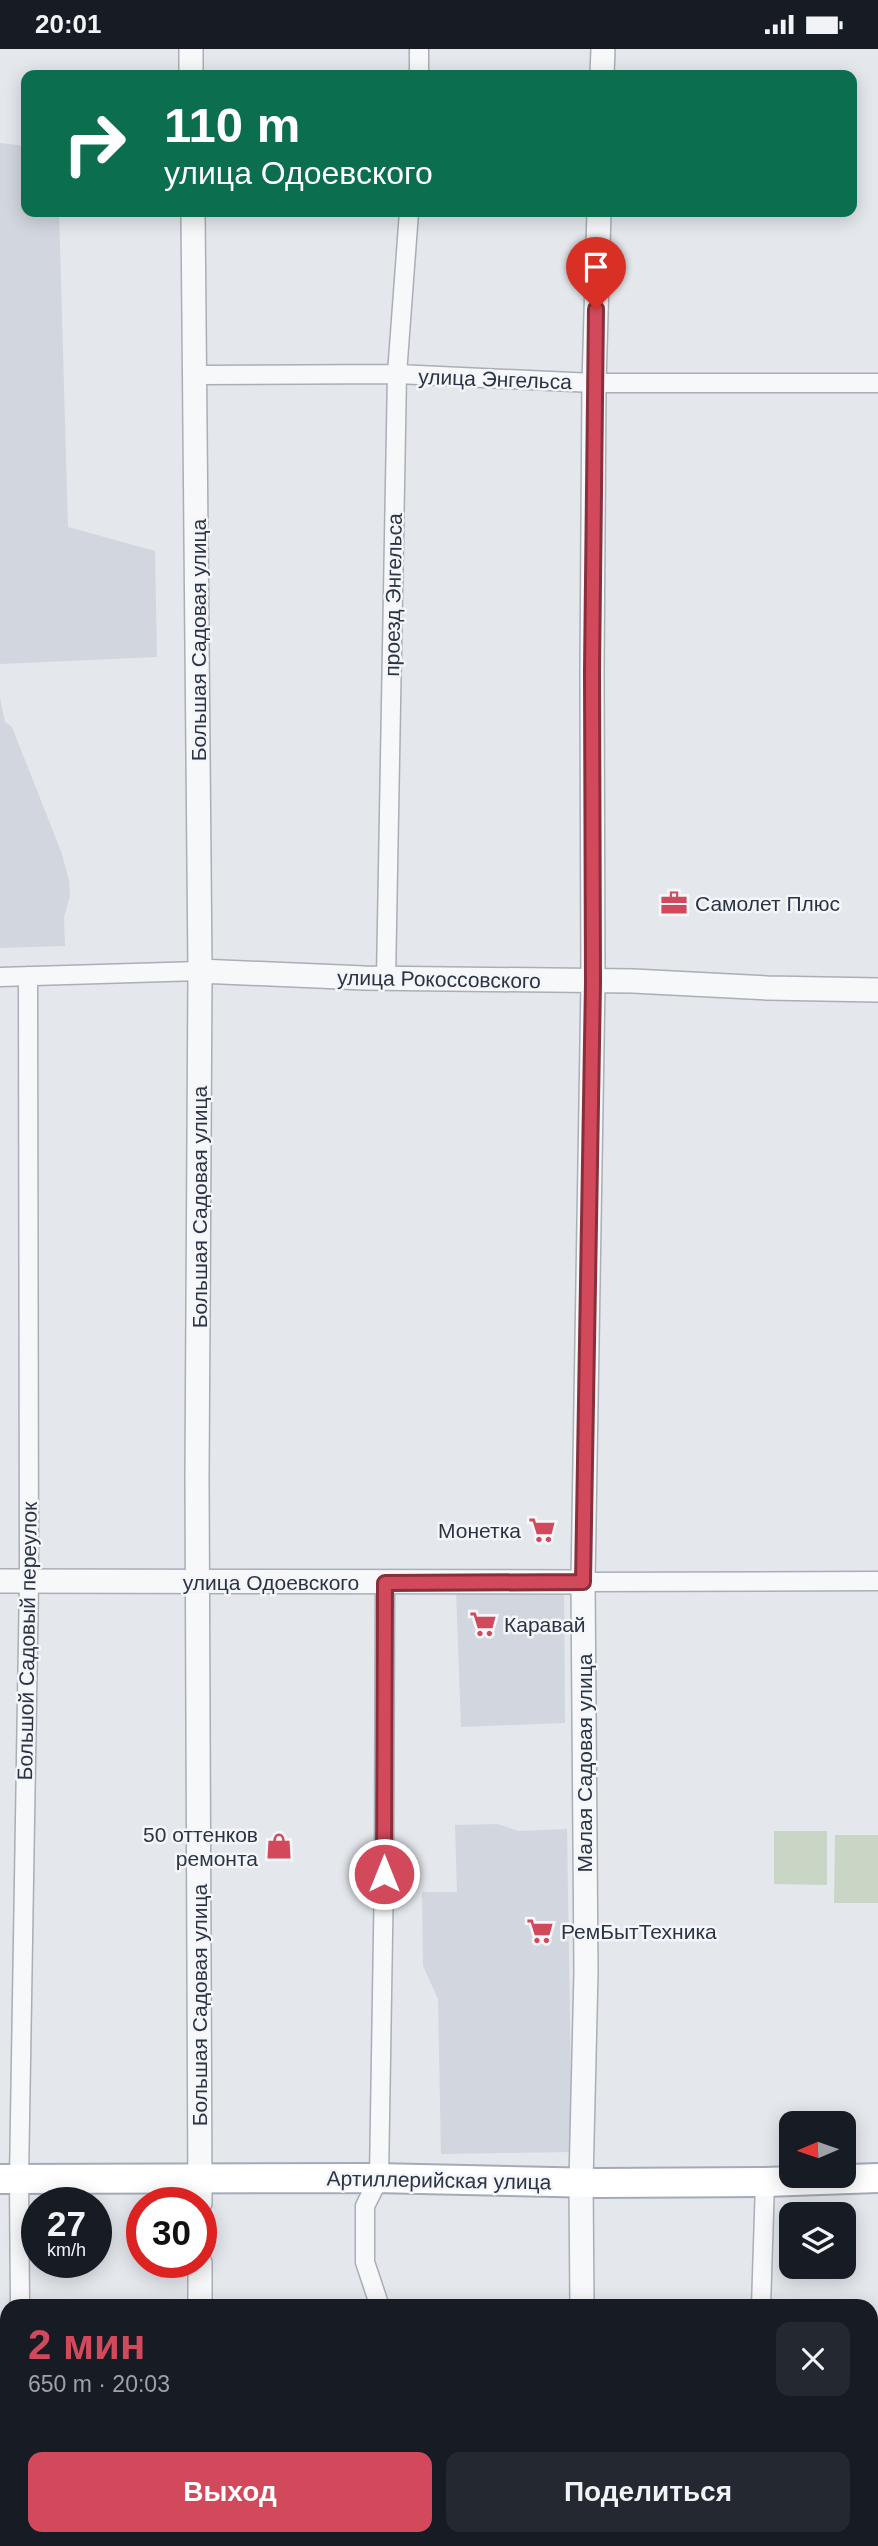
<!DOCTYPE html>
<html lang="ru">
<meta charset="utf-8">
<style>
:root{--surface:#171b24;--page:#242831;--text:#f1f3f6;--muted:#9ea1a6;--accent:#d1495b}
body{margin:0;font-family:Arial,sans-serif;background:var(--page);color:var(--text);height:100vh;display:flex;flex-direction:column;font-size:26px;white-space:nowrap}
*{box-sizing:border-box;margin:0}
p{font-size:23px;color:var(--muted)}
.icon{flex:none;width:38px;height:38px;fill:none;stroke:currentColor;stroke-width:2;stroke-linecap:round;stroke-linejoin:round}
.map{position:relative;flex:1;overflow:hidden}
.sheet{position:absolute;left:0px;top:2250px;width:878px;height:247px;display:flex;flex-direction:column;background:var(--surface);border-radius:21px 21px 0 0;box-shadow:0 4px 18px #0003}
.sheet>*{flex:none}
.guide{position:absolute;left:21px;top:21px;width:836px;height:147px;border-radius:14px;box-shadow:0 4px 18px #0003;background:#0b6e4f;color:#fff;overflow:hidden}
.needle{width:46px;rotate:268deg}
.buttons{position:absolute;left:779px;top:2062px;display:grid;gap:14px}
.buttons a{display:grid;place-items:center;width:77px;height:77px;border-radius:14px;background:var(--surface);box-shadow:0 4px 18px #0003;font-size:35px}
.speed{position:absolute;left:21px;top:2138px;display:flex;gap:14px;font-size:35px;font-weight:700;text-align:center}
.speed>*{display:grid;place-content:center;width:91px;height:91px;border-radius:50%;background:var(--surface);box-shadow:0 4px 18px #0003;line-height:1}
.speed small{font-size:18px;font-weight:400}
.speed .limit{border:10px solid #d22;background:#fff;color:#111}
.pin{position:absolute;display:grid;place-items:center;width:60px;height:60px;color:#fff;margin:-72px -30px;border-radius:50% 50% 50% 0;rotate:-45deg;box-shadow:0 0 7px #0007}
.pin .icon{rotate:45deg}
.me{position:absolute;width:77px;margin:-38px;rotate:0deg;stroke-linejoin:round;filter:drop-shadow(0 0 5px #0008)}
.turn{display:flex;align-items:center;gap:24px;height:147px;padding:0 28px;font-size:32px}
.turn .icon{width:91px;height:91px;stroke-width:2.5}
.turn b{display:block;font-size:49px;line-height:60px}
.round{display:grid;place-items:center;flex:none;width:74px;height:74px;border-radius:14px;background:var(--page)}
.head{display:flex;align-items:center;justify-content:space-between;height:119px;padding:0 28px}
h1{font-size:42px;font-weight:800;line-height:52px;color:var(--accent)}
.action{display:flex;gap:14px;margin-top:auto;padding:14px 28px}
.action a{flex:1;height:80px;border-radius:14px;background:var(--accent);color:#fff;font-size:28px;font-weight:800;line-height:80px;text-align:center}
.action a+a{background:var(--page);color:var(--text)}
.status{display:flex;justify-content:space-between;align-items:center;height:49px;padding:0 35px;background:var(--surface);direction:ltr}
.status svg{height:19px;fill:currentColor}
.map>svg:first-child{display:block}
.built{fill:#d2d6de}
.green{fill:#c9d6c5}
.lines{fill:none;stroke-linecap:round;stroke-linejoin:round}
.minor-casing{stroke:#a9aeb7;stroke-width:21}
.tertiary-casing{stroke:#a9aeb7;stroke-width:26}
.primary-casing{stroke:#a3abb8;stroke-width:32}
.minor{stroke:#f7f8fa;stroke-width:18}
.tertiary{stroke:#f7f8fa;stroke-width:23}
.primary{stroke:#fff;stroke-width:28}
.route-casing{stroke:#882f3b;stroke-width:18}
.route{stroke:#d1495b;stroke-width:12}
.labels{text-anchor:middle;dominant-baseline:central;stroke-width:5;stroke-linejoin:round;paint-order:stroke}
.street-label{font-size:21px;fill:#2b3445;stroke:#f4f6f9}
.poi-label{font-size:21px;fill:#2b3445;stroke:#f4f6f9;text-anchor:start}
</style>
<div class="status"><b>20:01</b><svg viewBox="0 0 49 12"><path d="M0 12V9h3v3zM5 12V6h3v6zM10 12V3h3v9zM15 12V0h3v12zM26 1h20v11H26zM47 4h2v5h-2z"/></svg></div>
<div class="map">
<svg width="878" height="2497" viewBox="0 0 878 2497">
<rect width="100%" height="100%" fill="#e4e7ec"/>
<path class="built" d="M0,94l26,3v66h33l9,315 87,24 2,106 -157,7z
M0,649l5,24 7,5 50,127 7,27 1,15 -6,21 1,29 -65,2z
M456,1540l108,2 1,132 -104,4z
M498,1775l20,7 49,-2 5,323 -131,2 -3,-155 -15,-33 -1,-74h35l-2,-67z"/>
<path class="green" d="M774,1782h53v54l-53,-1z
M835,1786h43v68h-44z"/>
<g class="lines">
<g class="minor-casing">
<path id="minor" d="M419,26v-26
M196,326l201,-1 197,9h284
M0,928l200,-6
M386,930l11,-605 12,-162
M583,1533l295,-1
M20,2258l-1,-128 10,-598 -1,-605
M380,2258l-15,-45v-56l14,-28 5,-304 1,-291
M761,2258l4,-125
M21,2490v7
M395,2490v7
M760,2497v-7"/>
</g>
<g class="tertiary-casing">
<path id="tertiary" d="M191,0v26
M602,26l1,-26
M193,163l7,759 -3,506 3,726
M200,922l164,7 269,3 134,7 111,2
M0,1532l583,1
M200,2214v44
M582,2258l-1,-125 5,-210 -3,-390 10,-599 -1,-311 2,-289 5,-171
M201,2490v7
M584,2490v7"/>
</g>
<g class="primary-casing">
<path id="primary" d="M0,2130l375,-1 223,5 167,-1 113,-4"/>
</g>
<use href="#minor" class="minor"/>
<use href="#tertiary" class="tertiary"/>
<use href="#primary" class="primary"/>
</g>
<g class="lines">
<g class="route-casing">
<path id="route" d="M384,1825l1,-291 198,-1 10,-599 -1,-311 4,-363"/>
</g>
<use href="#route" class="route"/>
</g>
<defs>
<g id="office-bare" transform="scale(2.1)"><path d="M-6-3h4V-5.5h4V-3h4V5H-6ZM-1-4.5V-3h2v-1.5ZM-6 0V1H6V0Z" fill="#d1495b" stroke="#f4f6f9" stroke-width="2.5" paint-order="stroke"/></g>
<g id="supermarket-bare" transform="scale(2.1)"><path d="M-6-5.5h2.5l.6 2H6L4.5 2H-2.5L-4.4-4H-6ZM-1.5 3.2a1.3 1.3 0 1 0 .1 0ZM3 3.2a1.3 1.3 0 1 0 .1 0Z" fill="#d1495b" stroke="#f4f6f9" stroke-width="2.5" paint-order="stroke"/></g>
<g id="shop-bare" transform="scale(2.1)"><path d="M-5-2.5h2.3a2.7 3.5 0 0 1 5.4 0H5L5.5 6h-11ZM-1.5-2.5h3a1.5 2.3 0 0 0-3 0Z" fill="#d1495b" stroke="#f4f6f9" stroke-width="2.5" paint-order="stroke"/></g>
</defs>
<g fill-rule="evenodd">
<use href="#office-bare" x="674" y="854"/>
<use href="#supermarket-bare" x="542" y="1481"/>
<use href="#supermarket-bare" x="483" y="1575"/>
<use href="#shop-bare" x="279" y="1797"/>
<use href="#supermarket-bare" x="540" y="1882"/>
</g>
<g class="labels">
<g class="street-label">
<text transform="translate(495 330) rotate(2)">улица Энгельса</text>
<text transform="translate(393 546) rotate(-89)">проезд Энгельса</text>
<text transform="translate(198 591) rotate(-90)">Большая Садовая улица</text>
<text transform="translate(439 930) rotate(1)">улица Рокоссовского</text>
<text transform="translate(199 1158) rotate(-90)">Большая Садовая улица</text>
<text x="271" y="1533">улица Одоевского</text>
<text transform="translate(27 1592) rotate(-89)">Большой Садовый переулок</text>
<text transform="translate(584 1714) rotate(-90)">Малая Садовая улица</text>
<text transform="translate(199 1956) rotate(-90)">Большая Садовая улица</text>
<text transform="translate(439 2131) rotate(1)">Артиллерийская улица</text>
</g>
<g class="poi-label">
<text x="695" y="854">Самолет Плюс</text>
<text x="521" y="1481" text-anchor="end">Монетка</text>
<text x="504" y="1575">Каравай</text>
<text x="258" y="1785" text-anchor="end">50 оттенков<tspan x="258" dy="24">ремонта</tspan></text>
<text x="561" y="1882">РемБытТехника</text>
</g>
</g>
</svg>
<div class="buttons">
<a><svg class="needle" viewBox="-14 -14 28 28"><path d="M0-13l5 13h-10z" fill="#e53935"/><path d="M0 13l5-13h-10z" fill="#9ea1a6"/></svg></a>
<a><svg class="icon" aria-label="layers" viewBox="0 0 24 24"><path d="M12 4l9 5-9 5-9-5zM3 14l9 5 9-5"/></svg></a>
</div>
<div class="speed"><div>27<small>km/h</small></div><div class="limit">30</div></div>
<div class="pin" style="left:596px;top:260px;background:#d93025"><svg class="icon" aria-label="arrive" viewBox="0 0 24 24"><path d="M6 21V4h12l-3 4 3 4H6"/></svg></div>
<svg class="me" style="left:384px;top:1825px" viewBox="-20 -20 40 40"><circle r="17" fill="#d1495b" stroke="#fff" stroke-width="3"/><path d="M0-11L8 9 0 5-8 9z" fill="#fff"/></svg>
<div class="guide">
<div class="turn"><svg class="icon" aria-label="right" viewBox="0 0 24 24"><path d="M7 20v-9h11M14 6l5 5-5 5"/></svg><div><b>110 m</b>улица Одоевского</div></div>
</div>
<section class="sheet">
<div class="head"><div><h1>2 мин</h1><p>650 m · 20:03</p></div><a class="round"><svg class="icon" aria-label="close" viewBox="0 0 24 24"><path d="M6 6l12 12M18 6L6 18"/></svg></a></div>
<div class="action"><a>Выход</a><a>Поделиться</a></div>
</section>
</div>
